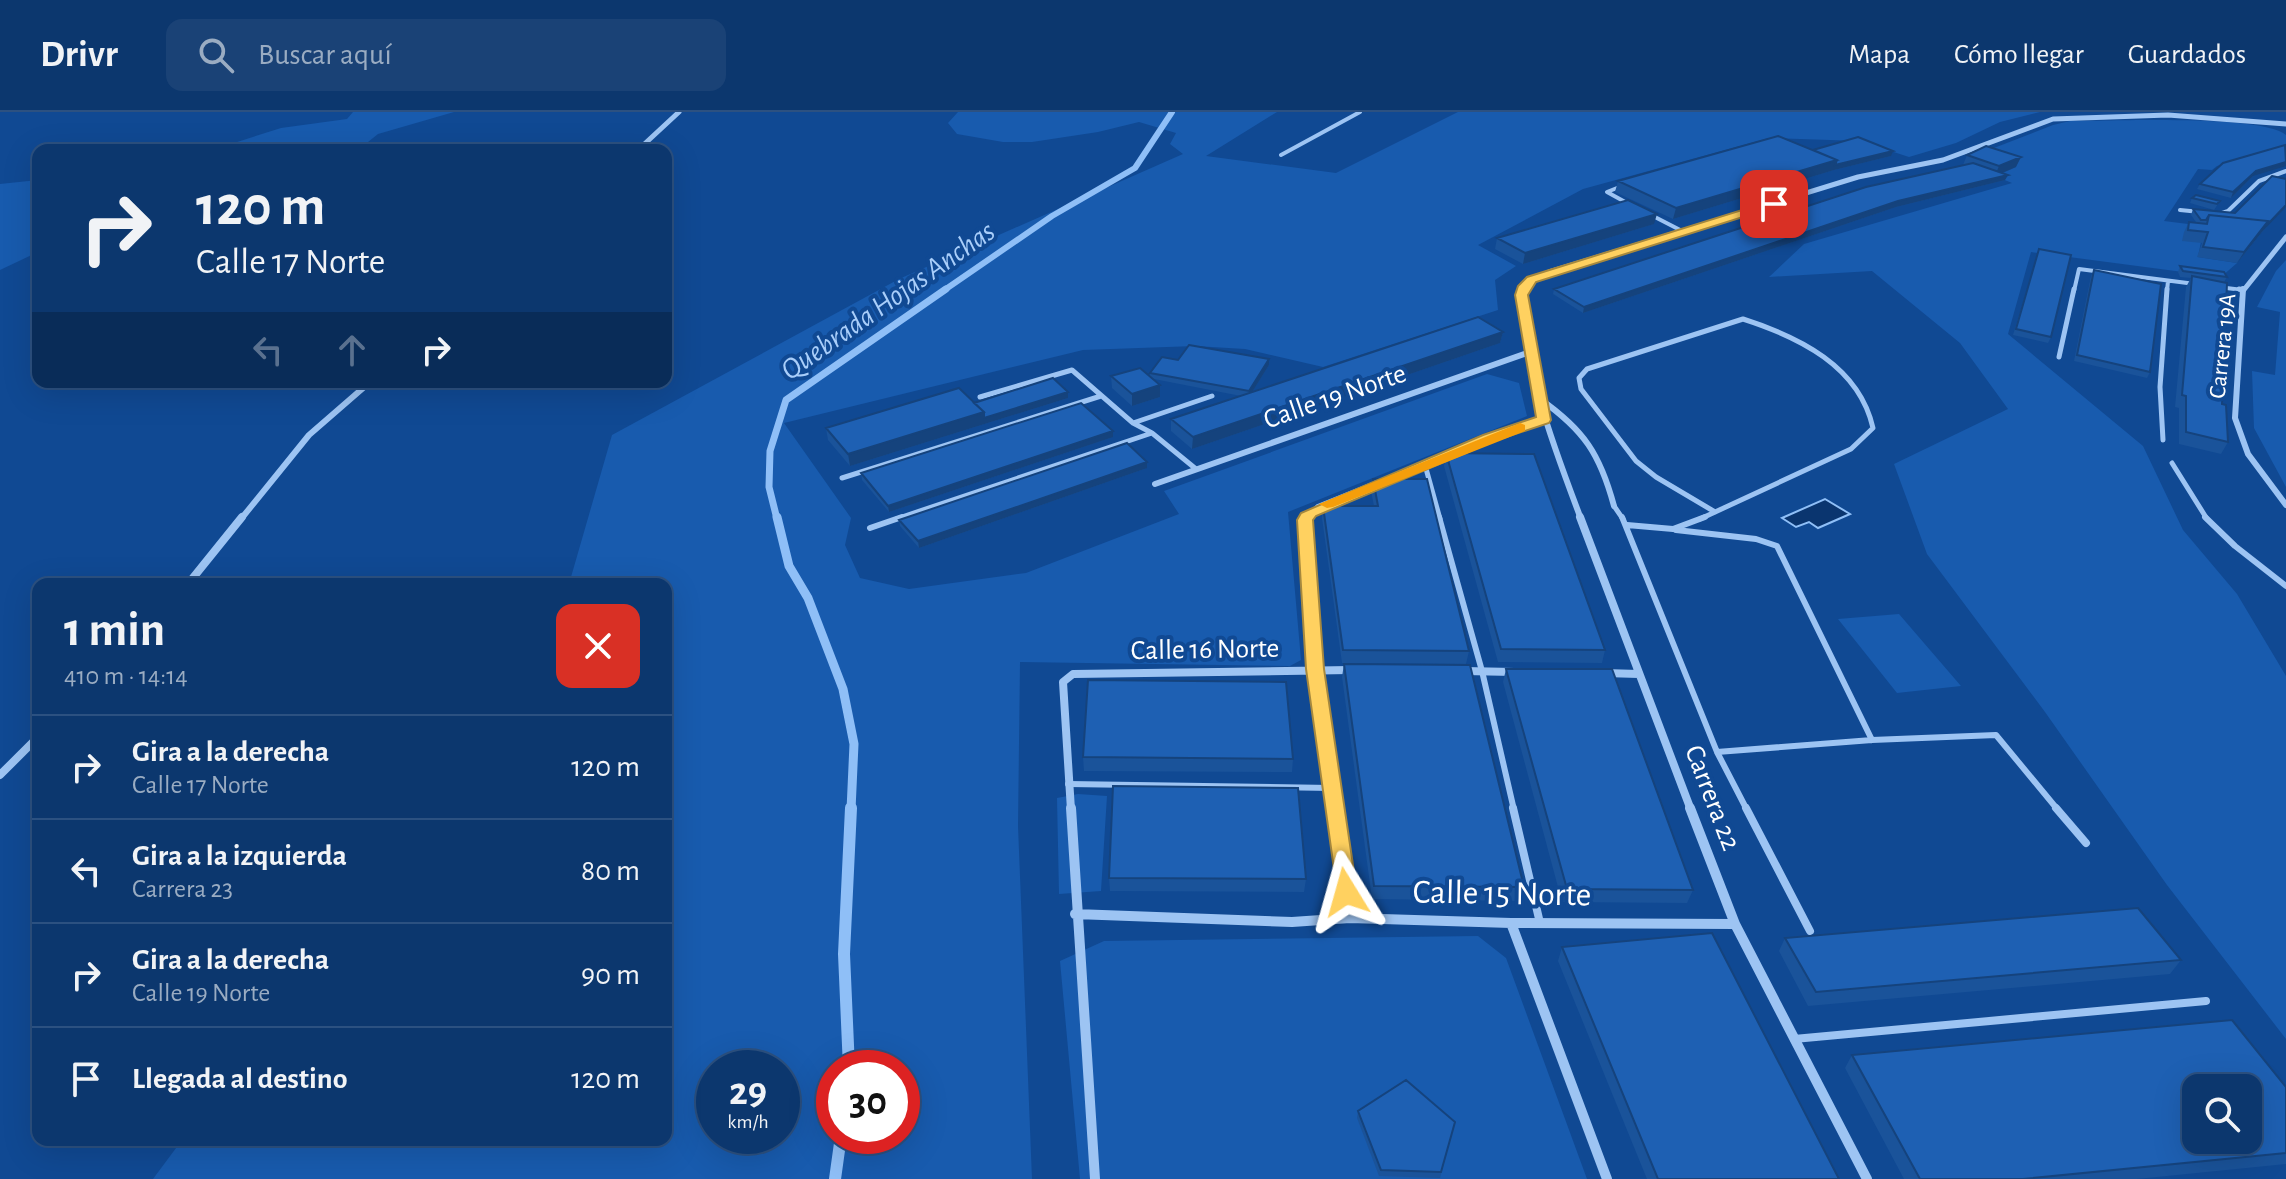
<!DOCTYPE html>
<html lang="es">
<meta charset="utf-8">
<style>
:root{--surface:#0c376e;--page:#1a4276;--text:#f1f3f6;--muted:#9aacc2;--line:#2c5181}
body{margin:0;font-family:"Alegreya Sans",sans-serif;background:var(--page);color:var(--text);height:100vh;display:flex;flex-direction:column;font-size:30px;white-space:nowrap}
*{box-sizing:border-box;margin:0}
p{font-size:26px;color:var(--muted)}
.icon{flex:none;width:44px;height:44px;fill:none;stroke:currentColor;stroke-width:2;stroke-linecap:round;stroke-linejoin:round}
.map{position:relative;flex:1;overflow:hidden}
.sheet{position:absolute;left:32px;top:466px;width:640px;height:568px;display:flex;flex-direction:column;background:var(--surface);border-radius:16px;box-shadow:0 8px 32px #0002,0 0 0 2px var(--line)}
.sheet>*{flex:none}
.top-card{position:absolute;left:32px;top:32px;width:640px;height:244px;border-radius:16px;box-shadow:0 8px 32px #0002,0 0 0 2px var(--line);background:#0c376e;color:var(--text);overflow:hidden}
.controls{position:absolute;left:2182px;top:962px;display:grid;gap:16px}
.controls a{display:grid;place-items:center;width:80px;height:80px;border-radius:16px;background:var(--surface);box-shadow:0 8px 32px #0002,0 0 0 2px var(--line);font-size:40px}
.speed{position:absolute;left:696px;top:938px;display:flex;gap:16px;font-size:40px;font-weight:700;text-align:center}
.speed>*{display:grid;place-content:center;width:104px;height:104px;border-radius:50%;background:var(--surface);box-shadow:0 8px 32px #0002,0 0 0 2px var(--line);line-height:1}
.speed small{font-size:20px;font-weight:400}
.speed .limit{border:12px solid #d22;background:#fff;color:#111}
.pin{position:absolute;display:grid;place-items:center;width:68px;height:68px;color:#fff;margin:-34px;border-radius:16px;box-shadow:0 4px 12px #0006}
.me{position:absolute;width:88px;margin:-44px;rotate:352deg;stroke-linejoin:round;filter:drop-shadow(0 0 6px #0008)}
.turn{display:flex;align-items:center;gap:28px;height:168px;padding:0 32px;font-size:36px}
.turn .icon{width:104px;height:104px;stroke-width:2.5}
.turn b{display:block;font-size:56px;line-height:68px}
.lanes{display:flex;align-items:center;height:76px;padding:0 32px;background:#0003;justify-content:center;gap:40px;direction:ltr}
.lanes .off{opacity:.35}
.round{display:grid;place-items:center;flex:none;width:84px;height:84px;border-radius:16px;background:var(--page)}
.headline{display:flex;align-items:center;justify-content:space-between;height:136px;padding:0 32px}
h1{font-size:48px;font-weight:700;line-height:60px}
ul{padding:0;list-style:none}
li{display:flex;align-items:center;gap:24px;height:104px;padding:0 32px;border-top:2px solid var(--line)}
li div{flex:1}
li b{display:block;font-size:30px}
li em{font-style:normal}
header{display:flex;align-items:center;gap:48px;box-sizing:border-box;height:112px;padding:0 40px;background:var(--surface);border-bottom:2px solid var(--line)}
header strong{font-size:38px}
nav{display:flex;gap:44px;margin-inline-start:auto;font-size:28px}
.search{width:560px;height:72px;background:var(--page);display:flex;align-items:center;gap:20px;box-sizing:border-box;padding:0 28px;border-radius:16px;color:var(--muted);font-size:30px}
.map>svg:first-child{display:block}
.green{fill:#185bae;fill-rule:evenodd}
.water{fill:#0a356f;stroke:#8fbff7;stroke-width:2}
.lines{fill:none;stroke-linecap:round;stroke-linejoin:round}
.stream-far3{stroke:#8fbff7;stroke-width:6}
.stream-far2{stroke:#8fbff7;stroke-width:7}
.stream-far1{stroke:#8fbff7;stroke-width:9}
.stream{stroke:#8fbff7;stroke-width:12}
.lane-far3{stroke:#9dc4f3;stroke-width:4}
.lane-far2{stroke:#9dc4f3;stroke-width:5}
.lane-far1{stroke:#9dc4f3;stroke-width:6}
.lane{stroke:#9dc4f3;stroke-width:8}
.street-far3{stroke:#9dc4f3;stroke-width:5}
.street-far2{stroke:#9dc4f3;stroke-width:6}
.street-far1{stroke:#9dc4f3;stroke-width:8}
.street{stroke:#9dc4f3;stroke-width:10}
.wall{fill:#1a539a}
.shaded-wall{fill:#15437d}
.building{fill:#1e60b3;stroke:#15437d;stroke-width:2;fill-rule:evenodd}
.route{fill:#ffd160;stroke:#a6883e;stroke-width:2}
.slow{fill:#f59e0b}
.labels{text-anchor:middle;dominant-baseline:central;stroke-width:8;stroke-linejoin:round;paint-order:stroke}
.far-street-label{font-size:24px;fill:#fff;stroke:#104993}
.street-label{font-size:28px;fill:#fff;stroke:#104993}
.water-label{font-size:30px;font-style:italic;fill:#a9cefa;stroke:#104993}
.near-street-label{font-size:34px;fill:#fff;stroke:#104993}
</style>
<header>
<strong>Drivr</strong>
<div class="search"><svg class="icon" aria-label="search" viewBox="0 0 24 24"><circle cx="10" cy="10" r="6"/><path d="M15 15l6 6"/></svg>Buscar aquí</div>
<nav><a>Mapa</a><a>Cómo llegar</a><a>Guardados</a></nav>
</header>
<div class="map">
<svg width="2286" height="1067" viewBox="0 0 2286 1067">
<rect width="100%" height="100%" fill="#104993"/>
<path class="green" d="M353,0h101l-76,22 -20,16h-146l69,-22 66,-9z
M958,0h319l-71,44 130,17 122,-61h582l-40,10 -44,21 -47,14 -49,-16 -91,-3 -186,51 -105,56 38,21 -21,14 3,30 -175,57 -78,-18 -50,-3 -112,4 -299,73 67,95 -6,27 15,33 49,11 117,-16 153,-59 -15,-23 323,-117 32,9 8,33 -239,96 13,148 -11,6 -270,-4 -2,164 14,353h-879l29,-39h484v-556h-97l43,-149 287,-156 284,-125 -13,-10 6,-11 -37,-11 -41,10 -66,10h-29l-46,-8 -9,-11zM714,956h68v68h-68zM834,956h68v68h-68z
M2070,9c40,0 192,-7 216,14v12l-69,19 -5,4 -14,-1 -34,52 40,5 -6,31 39,6 -16,14 -190,-25 -23,82 135,112 40,84 54,64 49,82v363l-119,-154 -122,-173 -118,-158 -33,-90 114,-55 -48,-66 -88,-72 -103,6 35,-33 208,-61 -17,-7 20,-9 -34,-14 72,-28z
M38,68v72l-38,18v-86z
M2286,148v227l-32,-59 -2,-57 23,4 5,-63 -23,-5 19,-36z
M1899,502l62,72 -64,7 -59,-74z
M1078,682l29,2 -6,95 -42,3 -2,-96z
M1478,824l28,22 81,221h-507l-20,-218 44,-20z"/>
<path class="water" d="M1825,387l25,15 -32,14 -9,-6 -13,5 -14,-9z"/>
<g class="lines">
<path class="stream-far3" d="M943,179l109,-75 83,-48 37,-56"/>
<path class="stream-far2" d="M777,407l-8,-32 1,-36 16,-51 160,-111"/>
<path class="stream-far1" d="M777,405l12,49 19,32 35,91 11,55 -3,66"/>
<path class="stream" d="M849,956l-5,-114 7,-146
M835,1067l6,-43"/>
<path class="lane-far3" d="M1281,43l79,-43
M1622,74l-15,6 20,11
M2180,98l20,2
M2219,102l9,-3 31,-30 27,-10
M1651,103l33,17
M2218,175l25,3
M2074,179l5,-22 116,15
M2167,179l1,-10"/>
<path class="lane-far2" d="M2239,177l4,1
M2059,245l15,-68
M980,285l92,-27 61,53 19,10 44,36
M1133,311l79,-27
M2163,328l-3,-53 7,-98
M2172,351l35,56
M1425,353l15,54
M842,366l259,-82
M1614,394l9,13
M896,407l256,-86
M1700,407l151,-70 22,-21c-14,-62 -74,-91 -130,-109l-156,50 -8,9 2,11 55,72 20,16 59,35"/>
<path class="lane-far1" d="M1439,405l43,154 32,139
M1622,405l95,235 30,58
M2205,405l30,29 51,40
M1627,413l46,4 32,-12
M870,416l32,-11
M1676,418l80,9 21,7 95,194
M1717,640l155,-12 124,-5 62,75
M1068,672l263,4"/>
<path class="lane" d="M1513,696l27,115
M1746,696l64,123
M2056,696l30,35
M1794,927l412,-38"/>
<path class="street-far3" d="M638,38l41,-38
M1524,179v-5l25,-14 309,-95 85,-17 110,-41 115,-4 118,9
M2243,179l43,-54"/>
<path class="street-far2" d="M1524,177c-3,75 31,161 57,230
M2243,177l-8,129 13,36 38,51
M1540,287c44,31 60,55 74,107
M1155,372l375,-132
M241,407l68,-84 61,-53
M1306,407l12,-12 171,-69 55,-18"/>
<path class="street-far1" d="M1308,405l-3,3 10,149 20,141
M1580,405l111,293
M188,472l54,-67
M1464,559l50,1
M1604,561l35,1
M0,663l38,-38
M1071,698l-8,-128 10,-8 277,-4"/>
<path class="street" d="M1071,696l24,371
M1334,696l16,110
M1690,696l45,116 132,255
M1075,802l217,8 58,-4 161,5 224,1
M1511,811l96,256"/>
</g>
<path class="wall" d="M1813,38l78,6 -57,14 -161,49 -58,-27 3,-11z
M1967,43l49,12 -13,6 5,2 -3,5 -109,27 -313,106 -30,-19 1,-5 409,-124z
M2253,64l-22,22 -34,-9 3,-5z
M2286,67v28l-24,25 -25,31 -40,-6 5,-14 -20,-2 2,-9 5,-10h7l-5,-7 2,-6 42,4z
M2192,86l28,3 -6,9 -24,-7z
M1654,112l-131,40 -28,-15 2,-11z
M2039,137l12,88 -3,6 -35,-8z
M2180,154l47,11 -3,5 -2,122 6,38 -7,12 -42,-10v-36l-4,-1 11,-120 5,-9 -11,-1 -2,-5z
M2094,158l56,102 -3,6 -73,-17 17,-85z
M1503,220l-3,11 -308,106 -21,-18v-12l70,-23 -87,-17 6,18 -28,9 -20,-18 -1,-12h39v-3l28,-13 91,5 -17,27z
M1068,280v6l-218,68 -22,-26 -2,-12 148,-25z
M1113,325l-224,75 -27,-32 -1,-7z
M1446,341l159,197 -3,13 -104,-1 -54,-196z
M1147,356l-228,80 -19,-22 -1,-6z
M1373,367l96,172 -3,13 -124,-1 -20,-145 1,-12h51l-3,-15z
M1344,552l180,223 -4,14 -148,-2 -30,-222z
M1506,557l187,221 -6,13 -125,-1 -59,-220z
M1083,645l210,2 -1,13 -208,-1z
M1109,766l197,1 -2,13 -194,-1z
M1785,826l396,22 -11,14 -362,32 -29,-55z
M1562,835l277,232h-192l-89,-218z
M1852,943l434,32v77l-149,15h-233l-59,-111z
M1358,999l97,11 -15,56 -61,-2 -22,-58z"/>
<path class="shaded-wall" d="M1893,39l-2,5 -57,14 1,-5z
M2021,45l-5,10 -21,9 4,-10z
M1837,48l-3,10 -161,49 3,-11z
M2286,50v4l-33,10 -22,22 2,-6 23,-21z
M2008,63l-3,5 -109,27 -313,106 1,-6 314,-106z
M2286,93v2l-24,25 -25,31 7,-11 24,-31z
M1657,102l-3,10 -131,40 2,-11z
M1503,220l-3,11 -308,106 1,-12z
M1269,247v6l-20,32v-6z
M1160,273v12l-28,9v-12z
M1068,280v6l-218,68 -2,-12 136,-42z
M1113,319v6l-224,75 -1,-6z
M1147,350v6l-228,80 -1,-7z"/>
<path class="building" d="M1778,24l59,24 -161,48 -58,-27z
M1858,25l35,14 -58,14 2,-5 -24,-10z
M2285,33l1,17 -30,9 -23,21 -33,-8 23,-21z
M1986,34l35,11 -22,9 -32,-11z
M1973,51l35,12 -110,26 -314,106 -30,-18 312,-102z
M2272,64l14,3v26l-20,21 2,-5 -59,-6 -3,5h-5l-8,-11 42,4z
M2196,83l24,6 -3,3 -25,-6z
M1628,88l29,14 -132,39 -28,-15z
M2209,103l59,6 -24,31 -41,-5 5,-15 -20,-2 1,-8 18,2z
M2039,137l32,6 -20,82 -35,-8z
M2180,154l44,6 3,5 -44,-6z
M2094,158l67,14 -11,88 -73,-17z
M2192,164l35,7 -5,121 4,1 2,37 -42,-10v-36l-4,-1z
M1478,205l25,15 -310,105 -22,-18z
M1189,233l80,14 -20,32 -99,-18 12,-16 16,3z
M1140,256l20,17 -28,9 -21,-18z
M1053,266l15,14 -84,26v-6l-10,-9z
M959,276l25,24 -136,42 -22,-26z
M1081,291l32,28 -225,75 -27,-33z
M1127,331l20,19 -229,79 -19,-21z
M1446,341l88,1 71,196 -104,-1z
M1373,367h54l42,172 -126,-1 -20,-144h55z
M1344,552l126,1 54,222 -150,-1z
M1506,557h106l81,221 -126,-1z
M1088,568l198,2 7,77 -210,-2z
M1113,674l185,2 8,91 -197,-1z
M2138,796l43,52 -365,32 -31,-54z
M1712,821l127,246h-181l-96,-232z
M2232,908l54,67v66l-263,26h-103l-68,-124zM2196,976h52v52h-52z
M1406,968l49,42 -14,50 -60,-2 -23,-59z"/>
<path class="route" d="M1774,88l5,4 -1,2 -242,76 -8,13 23,125 -2,3 -55,18 -178,75 -3,4 11,149 33,223 -3,6 -8,3 -8,-3 -32,-229 -9,-149 4,-7 182,-78 53,-18 -21,-122 3,-9 9,-9z"/>
<path class="slow" d="M1520,311l5,2v6l-192,76 -6,1 -8,-4z"/>
<g class="labels">
<g class="far-street-label">
<text transform="translate(2223 234) rotate(-84)">Carrera 19A</text>
</g>
<g class="street-label">
<text transform="translate(1335 285) rotate(-19)">Calle 19 Norte</text>
<text transform="translate(1205 538) rotate(-1)">Calle 16 Norte</text>
<text transform="translate(1712 686) rotate(69)">Carrera 22</text>
</g>
<g class="water-label">
<text transform="translate(888 189) rotate(-35)">Quebrada Hojas Anchas</text>
</g>
<g class="near-street-label">
<text transform="translate(1502 782) rotate(1)">Calle 15 Norte</text>
</g>
</g>
</svg>
<div class="controls">
<a><svg class="icon" aria-label="search" viewBox="0 0 24 24"><circle cx="10" cy="10" r="6"/><path d="M15 15l6 6"/></svg></a>
</div>
<div class="speed"><div>29<small>km/h</small></div><div class="limit">30</div></div>
<div class="pin" style="left:1774px;top:92px;background:#d93025"><svg class="icon" aria-label="arrive" viewBox="0 0 24 24"><path d="M6 21V4h12l-3 4 3 4H6"/></svg></div>
<svg class="me" style="left:1346px;top:780px" viewBox="-20 -20 40 40"><path d="M0-17L14 15 0 8-14 15z" fill="#ffd160" stroke="#fff" stroke-width="4"/></svg>
<div class="top-card">
<div class="turn"><svg class="icon" aria-label="right" viewBox="0 0 24 24"><path d="M7 20v-9h11M14 6l5 5-5 5"/></svg><div><b>120 m</b>Calle 17 Norte</div></div>
<div class="lanes"><svg class="icon off" aria-label="left" viewBox="0 0 24 24"><path d="M17 20v-9H6M10 6l-5 5 5 5"/></svg><svg class="icon off" aria-label="ahead" viewBox="0 0 24 24"><path d="M12 20V5M6 11l6-6 6 6"/></svg><svg class="icon" aria-label="right" viewBox="0 0 24 24"><path d="M7 20v-9h11M14 6l5 5-5 5"/></svg></div>
</div>
<section class="sheet">
<div class="headline"><div><h1>1 min</h1><p>410 m · 14:14</p></div><a class="round" style="background:#d93025;color:#fff"><svg class="icon" aria-label="close" viewBox="0 0 24 24"><path d="M6 6l12 12M18 6L6 18"/></svg></a></div>
<ul>
<li><svg class="icon" aria-label="right" viewBox="0 0 24 24"><path d="M7 20v-9h11M14 6l5 5-5 5"/></svg><div><b>Gira a la derecha</b><p>Calle 17 Norte</p></div><em>120 m</em></li>
<li><svg class="icon" aria-label="left" viewBox="0 0 24 24"><path d="M17 20v-9H6M10 6l-5 5 5 5"/></svg><div><b>Gira a la izquierda</b><p>Carrera 23</p></div><em>80 m</em></li>
<li><svg class="icon" aria-label="right" viewBox="0 0 24 24"><path d="M7 20v-9h11M14 6l5 5-5 5"/></svg><div><b>Gira a la derecha</b><p>Calle 19 Norte</p></div><em>90 m</em></li>
<li><svg class="icon" aria-label="arrive" viewBox="0 0 24 24"><path d="M6 21V4h12l-3 4 3 4H6"/></svg><div><b>Llegada al destino</b></div><em>120 m</em></li>
</ul>
</section>
</div>
